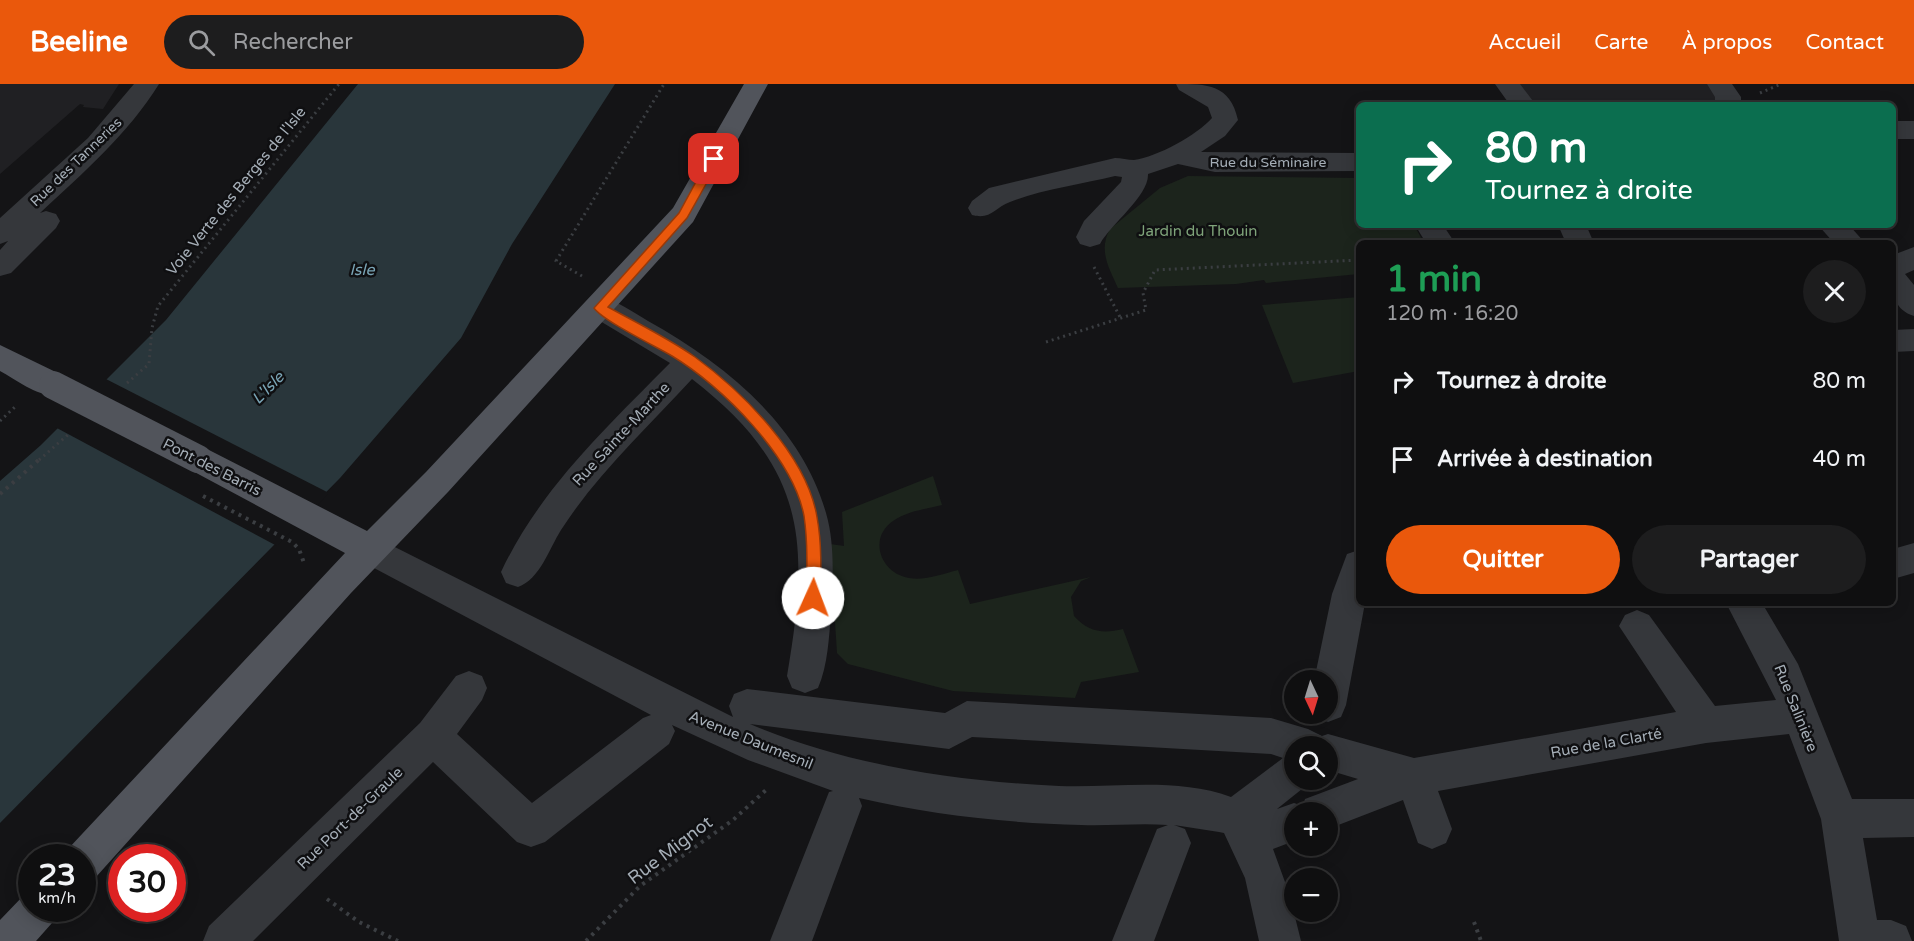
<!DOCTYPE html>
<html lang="fr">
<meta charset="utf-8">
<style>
:root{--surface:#0f0f10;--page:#1d1d1e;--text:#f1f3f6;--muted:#9b9c9f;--line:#2f2f30;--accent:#ea580c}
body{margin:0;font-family:"Varela Round",sans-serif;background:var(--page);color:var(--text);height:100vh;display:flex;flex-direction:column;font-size:22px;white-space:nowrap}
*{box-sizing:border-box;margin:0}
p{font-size:20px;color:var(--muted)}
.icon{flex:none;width:33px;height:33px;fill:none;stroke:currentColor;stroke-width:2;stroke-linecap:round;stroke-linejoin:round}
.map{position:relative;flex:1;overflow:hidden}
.panel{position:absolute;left:1356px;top:156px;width:540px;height:366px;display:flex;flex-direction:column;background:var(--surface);border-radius:9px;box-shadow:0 3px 15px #0003,0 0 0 2px var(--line)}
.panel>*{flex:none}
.banner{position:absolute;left:1356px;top:18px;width:540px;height:126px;border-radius:9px;box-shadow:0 3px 15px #0003,0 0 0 2px var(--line);background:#0b6e4f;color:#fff;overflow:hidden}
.needle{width:39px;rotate:176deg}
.controls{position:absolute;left:1284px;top:586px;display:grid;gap:12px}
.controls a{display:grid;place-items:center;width:54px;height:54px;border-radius:50%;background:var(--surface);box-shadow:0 3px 15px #0003,0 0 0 2px var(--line);font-size:30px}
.speed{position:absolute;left:18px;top:760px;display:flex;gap:12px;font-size:30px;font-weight:700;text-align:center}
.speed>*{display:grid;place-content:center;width:78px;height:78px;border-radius:50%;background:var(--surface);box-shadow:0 3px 15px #0003,0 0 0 2px var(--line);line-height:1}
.speed small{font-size:15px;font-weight:400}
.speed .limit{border:9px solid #d22;background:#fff;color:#111}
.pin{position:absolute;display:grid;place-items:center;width:51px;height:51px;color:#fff;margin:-26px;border-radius:12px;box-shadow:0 3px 9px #0006}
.me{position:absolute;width:66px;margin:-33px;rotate:2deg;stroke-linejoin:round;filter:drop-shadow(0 0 4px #0008)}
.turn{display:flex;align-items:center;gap:21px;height:126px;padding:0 30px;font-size:27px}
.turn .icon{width:78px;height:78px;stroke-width:2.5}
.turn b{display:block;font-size:42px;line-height:51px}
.round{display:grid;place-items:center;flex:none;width:63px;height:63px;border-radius:32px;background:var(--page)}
.overview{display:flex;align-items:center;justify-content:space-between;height:102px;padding:0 30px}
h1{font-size:36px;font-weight:700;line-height:45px;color:#1e9e55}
.action{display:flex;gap:12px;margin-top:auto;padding:12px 30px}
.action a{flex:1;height:69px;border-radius:36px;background:var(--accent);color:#fff;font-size:24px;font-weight:700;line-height:69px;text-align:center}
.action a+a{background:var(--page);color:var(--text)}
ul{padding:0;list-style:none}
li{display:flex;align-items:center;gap:18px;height:78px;padding:0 30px}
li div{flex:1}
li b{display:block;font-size:22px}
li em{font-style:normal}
header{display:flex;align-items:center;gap:36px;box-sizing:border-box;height:84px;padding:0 30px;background:var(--accent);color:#fff}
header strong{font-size:28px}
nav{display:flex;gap:33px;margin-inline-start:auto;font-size:21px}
.search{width:420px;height:54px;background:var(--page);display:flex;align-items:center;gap:15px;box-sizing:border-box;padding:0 21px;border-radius:33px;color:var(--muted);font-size:22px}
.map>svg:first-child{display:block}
.built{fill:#202023}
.green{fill:#1c241c}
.water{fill:#29363b}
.pier{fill:#141416}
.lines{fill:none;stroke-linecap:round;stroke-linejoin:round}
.path-far1{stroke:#3b3e42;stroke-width:3;stroke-dasharray:2 4;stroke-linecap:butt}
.path{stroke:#3b3e42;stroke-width:4;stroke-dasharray:3 5;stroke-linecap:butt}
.minor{fill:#35373b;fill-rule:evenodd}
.major{fill:#51545b;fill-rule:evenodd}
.path-bridge{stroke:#3b3e42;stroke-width:4;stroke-dasharray:3 5;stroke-linecap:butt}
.major-bridge{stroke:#51545b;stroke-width:28}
.route{fill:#ea580c;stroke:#983908;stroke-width:1.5}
.labels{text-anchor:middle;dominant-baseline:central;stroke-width:5;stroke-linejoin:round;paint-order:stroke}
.far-street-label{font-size:14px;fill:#a5aeb7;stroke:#0f0f11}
.street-label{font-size:15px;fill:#a5aeb7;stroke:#0f0f11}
.park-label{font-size:15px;fill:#7fa47a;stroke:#0f0f11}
.water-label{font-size:16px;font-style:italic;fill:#79a4b5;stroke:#0f0f11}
.near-street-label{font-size:18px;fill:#a5aeb7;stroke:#0f0f11}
</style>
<header>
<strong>Beeline</strong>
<div class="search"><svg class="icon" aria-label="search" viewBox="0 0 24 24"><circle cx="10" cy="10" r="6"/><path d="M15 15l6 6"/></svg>Rechercher</div>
<nav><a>Accueil</a><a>Carte</a><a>À propos</a><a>Contact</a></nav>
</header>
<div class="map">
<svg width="1914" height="857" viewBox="0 0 1914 857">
<rect width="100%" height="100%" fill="#141416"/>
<path class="built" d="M0,0h119l-16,25 -20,-2 1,-2 -4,-1 -80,70z
M1513,0h198l9,21h-189z"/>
<path class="green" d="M1188,92l171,2v47h55l10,18h-65v31l-93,9 -2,-3 -28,4 -118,4c-9,-20 -20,-38 -8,-59l50,-41z
M1359,213v74l-66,12 -31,-78z
M933,392l9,29c-16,4 -35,6 -49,16 -25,17 -13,52 16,57 15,3 34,-4 49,-8l12,34 121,-27 -10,4 -10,16 3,19c14,16 29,18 49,13l16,43 -58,10 -6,16 -122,-7 -105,-27 -11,-11 -7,-109 14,2 -2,-34z"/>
<path class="water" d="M358,0h257l-103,160 -51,94 -121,140 -340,345v-342l41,-36 125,-125z"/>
<path class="pier" d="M104,294l225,115 -52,53 -222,-119z"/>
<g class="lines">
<path class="path-far1" d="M1760,9l21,-9
M1094,183l27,52
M582,192l-26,-15 108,-177
M1046,258l100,-32 -3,-17 12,-23 204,-10
M127,299l22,-19 3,-36 6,-22 181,-222
M0,337l17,-16
M39,376l31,-27"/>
<path class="path" d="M0,410l41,-36
M327,815l32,23 39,19
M1474,838l7,19
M586,857l54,-55 93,-66 33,-30"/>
<path class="minor" d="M134,0h25c-31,50 -76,89 -119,129l6,-2 10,3 4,7 -4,7 -45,45 -11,3v-26l8,-9 -8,3v-26l88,-80z
M1176,0c31,0 54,0 62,36l-13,16 -24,16 158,1v18l-144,1 -37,-8 -30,10c1,22 -37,50 -48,70l-10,3 -10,-3 -4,-7 8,-16 37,-39 1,-5 -7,-1c-32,8 -76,14 -105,26 -16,6 -19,18 -38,13l-4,-7 4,-7 17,-13 126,-30c6,0 13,2 19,2 23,-3 63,-25 78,-42l-4,-11 -29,-17z
M1495,0h25l16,21h-26z
M1707,0h25l9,13v8h-26v-8z
M1893,37h21v18h-21z
M1415,141h28l12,18h-29z
M1558,141h28l8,18h-28z
M1818,141h31l16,18h-31z
M1914,163v23l-9,4 9,11v31c-28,-9 -21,-37 -21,-61z
M600,212c17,5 33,16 48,25 76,42 153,104 178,192 9,31 7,67 5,99 -2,25 -3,53 -13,76l-13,5 -13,-5 -5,-12c23,-134 20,-208 -95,-297 -45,49 -95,95 -131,151 -12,19 -21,49 -43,57l-12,-4 -5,-11c39,-83 106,-145 169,-209l-80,-48 -5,-8 5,-8z
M1914,245v22l-21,1v-22z
M371,451l362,182 -4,-11 5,-12 13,-5 198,24 22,-12 304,17 37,11 14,7 6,-2 86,24 262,-46 -57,-86 6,-11 12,-5 12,5 66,91 61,-6 -50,-97h36l36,61 54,135h62v38l-51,1 14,82h14l15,6 6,15h-73l-18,-122 -32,-85 -83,9 -268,48 14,38 -6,14 -14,6 -14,-6 -15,-43 -75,29v-16h-34v28l-21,8 16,44 12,48h-42l-14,-63 -21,-45 -5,-1 -45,-7 11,4 6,14 -37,98h-42l45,-112 11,-4c-29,-2 -58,1 -87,0 -74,-2 -149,-10 -222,-27l3,8 -50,135h-42l59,-149 4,-1 -85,-31 -76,-35 3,6 -6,13 -124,98 -14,5 -14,-5 -84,-80 -180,179h-50l6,-15 211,-203 36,-47 13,-5 13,5 5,12 -5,12 -25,34 75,69 111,-85 8,-3 -292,-155 -5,-10 5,-10zM750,640l199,25 23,-12 299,17 12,4 -52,39c-54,-20 -115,-9 -172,-11 -106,-5 -211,-21 -309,-62zM1294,663h34v23l30,9 -53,20 -2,7 -9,-3 -17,6 30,-24 3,-5h-16z
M1914,459v30l-21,6v-30z
M1359,466v53h6l-19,102 -5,12 -13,5 -13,-5 -1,-3h14v-33h-14l18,-87 15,-40z"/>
<path class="major" d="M744,0h24l-75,138 -245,270 -97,101 -255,284 -14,6v-25h-18l4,-9 277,-296 -158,-85 -5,-9 5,-9 11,-4 11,4 158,81 59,-59 247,-264z
M0,261l64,31 4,9 -4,9c-22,7 -45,-13 -64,-23z
M32,807v18h26l-6,14 -16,18h-36v-21l24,-25z"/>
<path class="path-bridge" d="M203,412l89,46 7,7 5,14"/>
<path class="major-bridge" d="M53,301l145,74"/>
</g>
<path class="route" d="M714,71l6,4 -33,59 -79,89c29,16 60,31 87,50 48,35 112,99 122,160 5,27 4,54 3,81l-7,7 -7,-7c1,-27 2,-55 -2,-82 -11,-59 -82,-130 -132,-160 -17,-10 -69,-35 -78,-48l85,-95 31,-57z"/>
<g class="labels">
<g class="far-street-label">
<text transform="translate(76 78) rotate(-44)">Rue des Tanneries</text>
<text x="1268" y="78">Rue du Séminaire</text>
</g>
<g class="street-label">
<text transform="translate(236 107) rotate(-51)">Voie Verte des Berges de l'Isle</text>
<text transform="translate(621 350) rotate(-47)">Rue Sainte-Marthe</text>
<text transform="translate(212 383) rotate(27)">Pont des Barris</text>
<text transform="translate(1796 624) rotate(68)">Rue Salinière</text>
<text transform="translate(751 656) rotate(22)">Avenue Daumesnil</text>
<text transform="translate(1606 659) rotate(-10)">Rue de la Clarté</text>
<text transform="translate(350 734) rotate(-44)">Rue Port-de-Graule</text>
</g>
<g class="park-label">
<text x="1198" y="147">Jardin du Thouin</text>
</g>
<g class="water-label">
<text x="362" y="186">Isle</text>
<text transform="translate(268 304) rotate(-45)">L'Isle</text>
</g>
<g class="near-street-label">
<text transform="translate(670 766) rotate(-37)">Rue Mignot</text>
</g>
</g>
</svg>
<div class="controls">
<a><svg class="needle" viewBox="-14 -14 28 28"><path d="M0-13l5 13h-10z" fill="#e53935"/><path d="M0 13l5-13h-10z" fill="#9b9c9f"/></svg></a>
<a><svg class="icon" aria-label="search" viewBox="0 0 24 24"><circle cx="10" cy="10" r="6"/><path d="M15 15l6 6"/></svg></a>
<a>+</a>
<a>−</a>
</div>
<div class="speed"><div>23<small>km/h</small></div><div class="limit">30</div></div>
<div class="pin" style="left:714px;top:75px;background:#d93025"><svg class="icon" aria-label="arrive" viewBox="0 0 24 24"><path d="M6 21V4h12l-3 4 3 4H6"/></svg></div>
<svg class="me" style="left:813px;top:514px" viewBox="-20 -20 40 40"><circle r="19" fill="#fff"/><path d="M0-13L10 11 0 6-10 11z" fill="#ea580c"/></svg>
<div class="banner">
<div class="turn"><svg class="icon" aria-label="right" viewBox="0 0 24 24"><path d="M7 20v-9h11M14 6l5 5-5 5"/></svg><div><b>80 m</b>Tournez à droite</div></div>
</div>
<section class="panel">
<div class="overview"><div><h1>1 min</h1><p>120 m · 16:20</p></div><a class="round"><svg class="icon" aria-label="close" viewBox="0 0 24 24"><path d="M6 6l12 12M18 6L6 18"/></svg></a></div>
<ul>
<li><svg class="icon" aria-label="right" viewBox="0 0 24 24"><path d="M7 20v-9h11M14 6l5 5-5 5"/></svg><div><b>Tournez à droite</b></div><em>80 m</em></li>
<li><svg class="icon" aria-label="arrive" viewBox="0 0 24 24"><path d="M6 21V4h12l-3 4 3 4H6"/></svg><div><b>Arrivée à destination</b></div><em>40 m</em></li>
</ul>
<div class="action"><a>Quitter</a><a>Partager</a></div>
</section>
</div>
